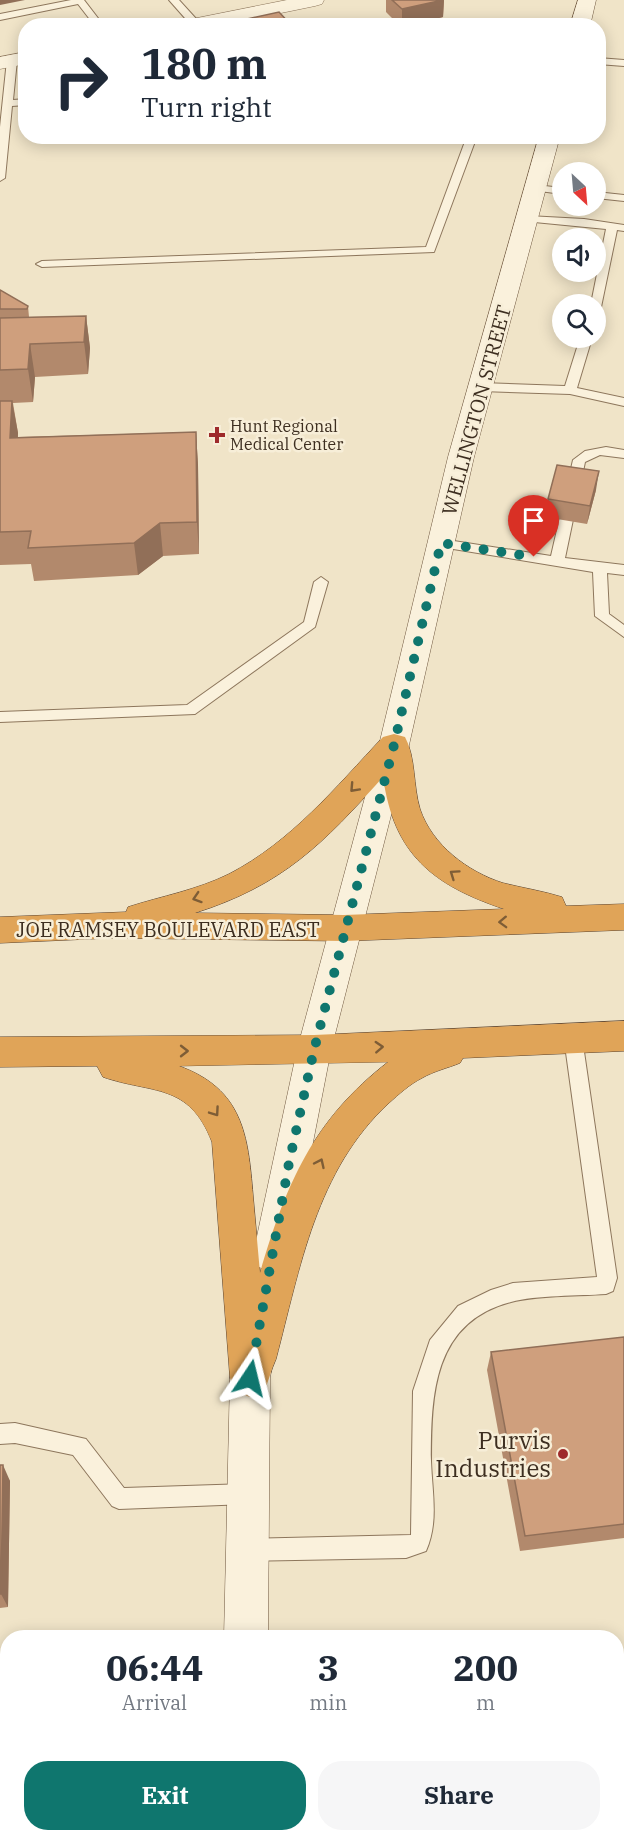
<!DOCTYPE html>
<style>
:root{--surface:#fff;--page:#f6f6f7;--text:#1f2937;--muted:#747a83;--accent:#0f766e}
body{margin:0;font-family:"IBM Plex Serif",serif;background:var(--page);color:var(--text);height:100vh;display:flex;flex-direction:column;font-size:22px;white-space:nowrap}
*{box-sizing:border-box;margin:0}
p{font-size:20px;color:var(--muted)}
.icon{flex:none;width:33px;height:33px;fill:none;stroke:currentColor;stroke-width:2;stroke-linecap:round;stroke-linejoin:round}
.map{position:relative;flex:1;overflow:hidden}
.side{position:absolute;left:0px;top:1630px;width:624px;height:212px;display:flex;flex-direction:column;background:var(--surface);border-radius:24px 24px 0 0;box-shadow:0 3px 15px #0003}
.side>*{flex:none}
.guide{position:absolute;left:18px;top:18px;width:588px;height:126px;border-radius:24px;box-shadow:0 3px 15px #0003;background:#fff;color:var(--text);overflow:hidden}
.needle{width:39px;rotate:154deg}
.tools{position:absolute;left:552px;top:162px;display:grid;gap:12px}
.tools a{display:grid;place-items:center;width:54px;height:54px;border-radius:50%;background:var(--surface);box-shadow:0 3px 15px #0003;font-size:30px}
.pin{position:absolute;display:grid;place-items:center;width:51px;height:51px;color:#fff;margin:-62px -26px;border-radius:50% 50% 50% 0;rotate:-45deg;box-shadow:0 0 6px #0007}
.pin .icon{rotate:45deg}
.me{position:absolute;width:66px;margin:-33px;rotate:10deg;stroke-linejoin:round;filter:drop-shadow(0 0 4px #0008)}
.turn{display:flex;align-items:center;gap:21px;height:126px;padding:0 24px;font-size:27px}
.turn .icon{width:78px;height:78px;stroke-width:2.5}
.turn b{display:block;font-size:42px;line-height:51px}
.eta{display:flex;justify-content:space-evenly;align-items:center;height:102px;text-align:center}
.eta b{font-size:36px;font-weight:700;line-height:42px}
.action{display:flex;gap:12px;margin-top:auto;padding:12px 24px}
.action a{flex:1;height:69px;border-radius:24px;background:var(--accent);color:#fff;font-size:24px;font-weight:700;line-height:69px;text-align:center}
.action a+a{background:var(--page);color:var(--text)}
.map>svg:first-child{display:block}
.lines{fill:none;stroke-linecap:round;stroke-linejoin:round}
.stream{fill:#6f938a;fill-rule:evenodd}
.lane-casing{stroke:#8d765c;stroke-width:2}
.street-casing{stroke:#8d765c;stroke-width:1}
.secondary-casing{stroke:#6f573f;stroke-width:1}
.highway-casing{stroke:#5b4430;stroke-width:1}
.lane{fill:#faf1dc;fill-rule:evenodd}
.street{fill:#faf1dc;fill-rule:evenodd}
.secondary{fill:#faf1dc;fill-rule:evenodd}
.highway{fill:#e0a458;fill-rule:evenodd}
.wall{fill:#b2896c}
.shaded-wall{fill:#916f58}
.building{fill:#cf9f7d;stroke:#916f58;stroke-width:1.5}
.oneway{stroke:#7e5d36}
.route{stroke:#0f766e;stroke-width:10;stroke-dasharray:0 18}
.poi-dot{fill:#9e2a2b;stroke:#f7eed8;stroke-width:2}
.labels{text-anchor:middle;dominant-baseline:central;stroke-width:5;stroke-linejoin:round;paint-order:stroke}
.far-poi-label{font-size:16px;fill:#3d2e20;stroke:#f7eed8;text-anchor:start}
.street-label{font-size:20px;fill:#3d2e20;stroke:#f7eed8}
.near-poi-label{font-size:24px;fill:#3d2e20;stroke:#f7eed8;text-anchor:end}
</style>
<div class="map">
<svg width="624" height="1841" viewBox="0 0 624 1841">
<rect width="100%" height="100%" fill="#f0e4c8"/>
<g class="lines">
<path class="stream" d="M624,1773v16l-8,1v-16z
M8,1807v17h-8v-16z"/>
<g class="lane-casing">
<path id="lane" d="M71,0h13l20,26h-9l-17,-22 -78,16v-6z
M169,0h10l20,22 1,4h-8z
M12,57l5,3 -4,40 13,-1v6l-14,1 -7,72 -5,3v-54l7,-67z
M598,58l26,2v6l-26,-2z
M467,136h10l-43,116 -392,15 -6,-3 6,-3 384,-14z
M536,185l26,3v6l-30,-4v-4z
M596,192l28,3v6l-28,-3z
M528,216l56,3 40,6v6l-7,-1 -17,82h-4v-8h-5l15,-75 -82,-8 -2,-2z
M580,338h12l-15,50 47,10v8l-54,-12 -89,-3 -6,-4 6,-4 84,3z
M606,447l18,3v8l-24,-3 -15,7 -20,96 59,7v10l-17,-2 2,41 15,11v12l-29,-21 -2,-44 -152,-25 -7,-4 7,-4 110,17 22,-96 12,-9z
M321,577l7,5 -13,45 -120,87 -195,8v-10l187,-7 117,-83 10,-40z
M573,1031l6,2 3,5 35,240 -4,13 -7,3c-27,2 -70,1 -95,8 -78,20 -80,93 -80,159 1,31 8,61 -5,90l-20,7 -159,3 -8,-3 -3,-8 3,-8 8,-3 164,-4 2,-144 17,-51 28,-34 33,-16 22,-7 84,-6 -33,-239 3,-5z
M15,1423l71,16 38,49 123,-4 7,3 3,7 -3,7 -7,3 -128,5 -7,-3 -39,-51 -58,-12 -15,1v-20z"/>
</g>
<g class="street-casing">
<path id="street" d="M287,0h37l-2,4 -7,2 -97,20h-40l2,-4 7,-2z
M26,52v12l-26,5v-12z"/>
</g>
<g class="secondary-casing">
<path id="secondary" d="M578,0h18l-6,26h-20z
M539,136h21l-86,321 -65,288 -78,305 -40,205 -6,12 -13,6 -13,-6 -6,-12 44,-205 82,-305 69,-288z
M254,1334l14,6 6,13 -4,25 -2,260h-44l6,-260 4,-25 6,-13z
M223,1834h48v7h-48z"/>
</g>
<g class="highway-casing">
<path id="highway" d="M394,734l11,3c11,21 8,49 15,72 12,36 48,63 83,74 20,5 40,8 59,14l4,9 58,-2v26l-280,11 -233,-3 -111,5v-26l126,-5 2,-5c34,-11 69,-17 101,-33 62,-32 107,-87 154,-137zM383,777c11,78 50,108 121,132l-160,6 -149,-2c88,-28 128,-69 188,-136z
M624,1021v30l-161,7 -3,5c-12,5 -26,8 -38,15 -12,6 -23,16 -33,25 -73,67 -89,165 -113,256 -5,11 -7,21 -12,33l-14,5 -14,-5 -6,-14 -18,-236c-23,-60 -60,-48 -109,-65l-6,-11 -97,1v-30l314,-2zM388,1062c-75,58 -102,122 -128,211 -2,-26 -5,-52 -7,-78 -5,-60 -10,-106 -74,-129z"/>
</g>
<use href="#lane" class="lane"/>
<use href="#street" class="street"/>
<use href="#secondary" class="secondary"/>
<use href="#highway" class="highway"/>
</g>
<path class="wall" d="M386,0h58l-1,17 -36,9h-7l-14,-14z
M0,290l28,16 1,11 57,-1 4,32 -2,26 -53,3 -2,25 -20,1 5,30v4l178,-5 2,33 1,89 -36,2 -25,19 -104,6 -3,-17 -31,1z
M596,490l-9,34 -42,-7 3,-18z
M624,1337v201l-104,13 -33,-181 4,-18z
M0,1465l10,16 -2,126 -8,1z"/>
<path class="shaded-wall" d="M0,0h25l-25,5z
M444,0l-1,17 -36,9h-5v-17z
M86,316l4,32 -2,26 -4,-32z
M30,344l5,33 -2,25 -5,-33z
M12,401l6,32 -2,37 -6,-32z
M196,432l2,33 1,89 -2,-32z
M599,471l-3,19 -9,34 3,-18z
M160,523l3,33 -25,19 -4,-32z
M3,1465l7,16 -2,126 -7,-13z"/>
<path class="building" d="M392,0h51l-41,9z
M279,12l13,14h-77z
M0,290l28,16 -1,3h-27z
M86,316l-2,26 -54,2 -2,25 -28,1v-52z
M0,401h12l-2,37 186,-6 1,90 -37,1 -26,20 -106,5 3,-17 -31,1z
M557,465l42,6 -9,35 -42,-7z
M624,1337v187l-99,12 -34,-184z
M0,1465h3l-2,129h-1z"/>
<defs><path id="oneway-chevron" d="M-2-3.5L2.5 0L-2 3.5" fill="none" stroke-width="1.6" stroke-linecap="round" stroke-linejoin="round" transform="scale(1.5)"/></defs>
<g class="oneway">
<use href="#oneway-chevron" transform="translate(354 788) rotate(133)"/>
<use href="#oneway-chevron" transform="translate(454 874) rotate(-145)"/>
<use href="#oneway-chevron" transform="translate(197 898) rotate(162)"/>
<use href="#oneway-chevron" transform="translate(503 922) rotate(178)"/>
<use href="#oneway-chevron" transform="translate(379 1047) rotate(-3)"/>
<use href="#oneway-chevron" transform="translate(184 1051)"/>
<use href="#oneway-chevron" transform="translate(215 1112) rotate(55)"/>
<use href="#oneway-chevron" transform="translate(320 1163) rotate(-65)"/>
</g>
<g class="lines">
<path class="route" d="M250,1378l39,-215 25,-113 80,-305 47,-202 93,14"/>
</g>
<g class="poi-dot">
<path d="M214 426h6v6h6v6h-6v6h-6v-6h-6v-6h6z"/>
<circle cx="563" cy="1454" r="6"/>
</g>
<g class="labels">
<g class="far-poi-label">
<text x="230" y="426">Hunt Regional<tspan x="230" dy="18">Medical Center</tspan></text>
</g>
<g class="street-label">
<text transform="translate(476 410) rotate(-75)">WELLINGTON STREET</text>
<text x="168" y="929">JOE RAMSEY BOULEVARD EAST</text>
</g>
<g class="near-poi-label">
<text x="551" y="1440">Purvis<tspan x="551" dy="28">Industries</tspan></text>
</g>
</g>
</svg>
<div class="tools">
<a><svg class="needle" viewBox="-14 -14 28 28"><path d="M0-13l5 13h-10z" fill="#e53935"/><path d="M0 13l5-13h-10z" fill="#747a83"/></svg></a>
<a><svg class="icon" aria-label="sound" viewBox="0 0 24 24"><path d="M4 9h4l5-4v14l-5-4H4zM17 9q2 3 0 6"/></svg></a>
<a><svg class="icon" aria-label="search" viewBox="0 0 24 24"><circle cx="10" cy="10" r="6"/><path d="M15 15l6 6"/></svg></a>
</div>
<div class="pin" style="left:534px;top:557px;background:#d93025"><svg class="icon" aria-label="arrive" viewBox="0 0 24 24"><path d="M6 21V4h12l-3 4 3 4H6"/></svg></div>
<svg class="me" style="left:250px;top:1378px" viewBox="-20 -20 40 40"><path d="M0-17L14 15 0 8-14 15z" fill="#0f766e" stroke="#fff" stroke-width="4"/></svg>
<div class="guide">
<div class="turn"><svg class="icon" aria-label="right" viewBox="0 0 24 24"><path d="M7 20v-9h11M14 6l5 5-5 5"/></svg><div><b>180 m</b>Turn right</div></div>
</div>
<section class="side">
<div class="eta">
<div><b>06:44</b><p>Arrival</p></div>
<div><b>3</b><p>min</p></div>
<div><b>200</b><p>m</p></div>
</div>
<div class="action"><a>Exit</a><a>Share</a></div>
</section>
</div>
